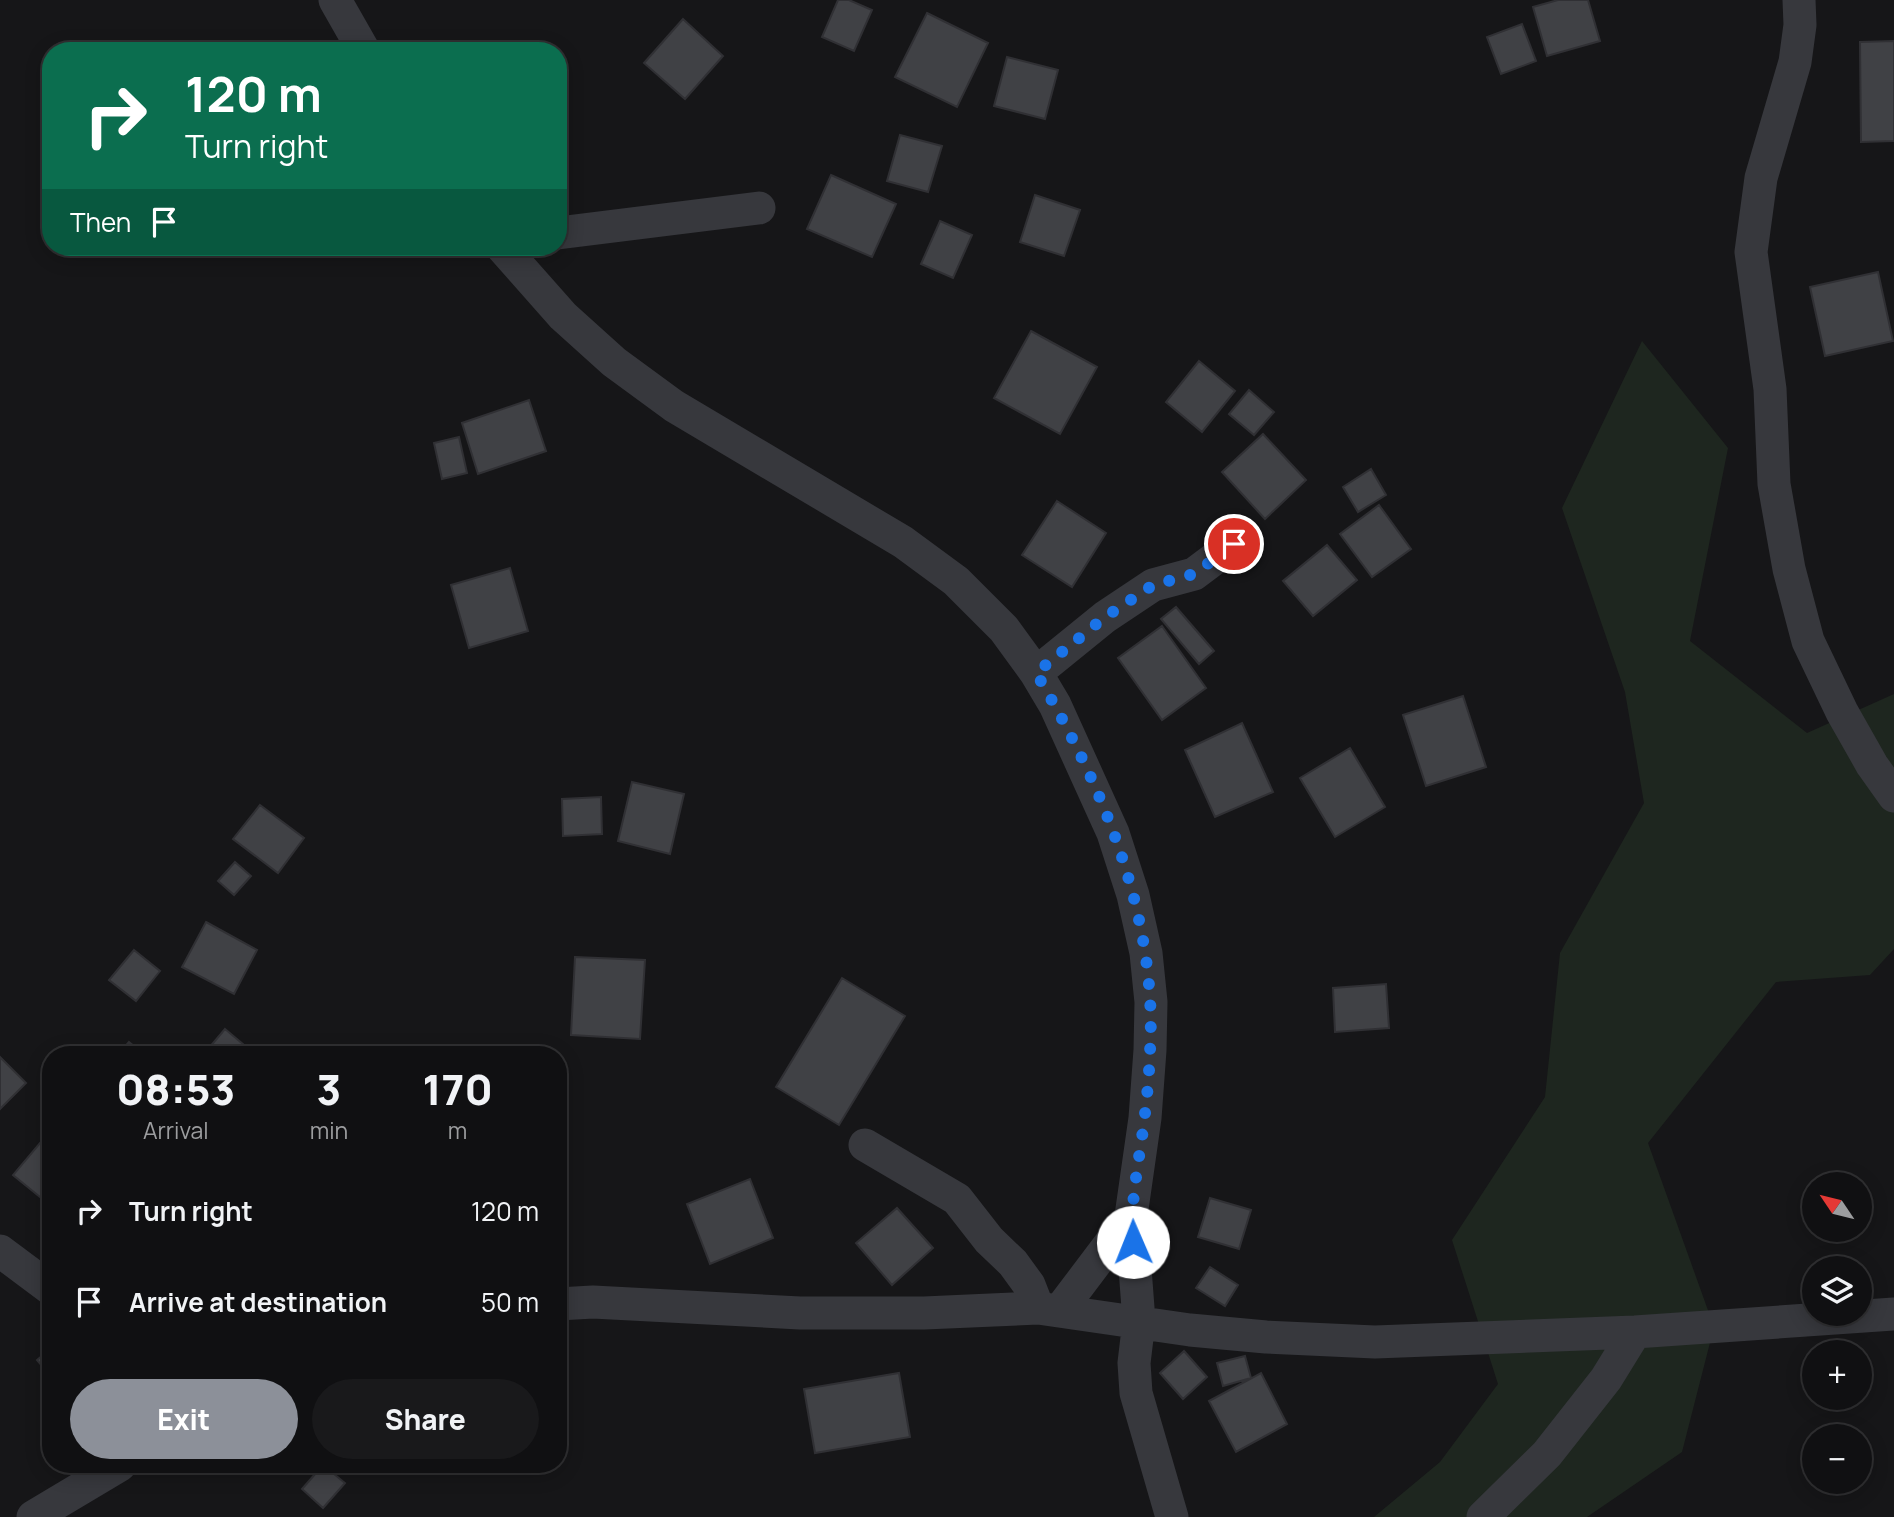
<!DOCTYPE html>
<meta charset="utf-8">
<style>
:root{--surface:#101012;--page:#19191b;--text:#f1f3f6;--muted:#9c9d9f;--line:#303032;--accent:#8c9099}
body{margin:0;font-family:Manrope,sans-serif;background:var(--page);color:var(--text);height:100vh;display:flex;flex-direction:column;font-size:26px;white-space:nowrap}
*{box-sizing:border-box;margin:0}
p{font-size:23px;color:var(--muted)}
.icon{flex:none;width:38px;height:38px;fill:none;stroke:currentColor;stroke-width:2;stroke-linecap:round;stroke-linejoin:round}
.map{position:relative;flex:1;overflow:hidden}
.panel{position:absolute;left:42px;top:1046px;width:525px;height:427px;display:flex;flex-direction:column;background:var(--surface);border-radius:28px;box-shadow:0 4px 18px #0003,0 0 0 2px var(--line)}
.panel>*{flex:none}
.top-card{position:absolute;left:42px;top:42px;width:525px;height:214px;border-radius:28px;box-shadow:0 4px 18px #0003,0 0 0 2px var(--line);background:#0b6e4f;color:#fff;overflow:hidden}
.needle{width:46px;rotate:305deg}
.fabs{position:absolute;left:1802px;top:1172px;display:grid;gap:14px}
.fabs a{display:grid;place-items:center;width:70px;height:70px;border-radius:50%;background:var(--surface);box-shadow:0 4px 18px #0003,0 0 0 2px var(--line);font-size:35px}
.pin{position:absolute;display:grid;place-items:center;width:60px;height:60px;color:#fff;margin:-30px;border:4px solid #fff;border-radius:50%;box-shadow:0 2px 7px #0007}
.me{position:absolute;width:77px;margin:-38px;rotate:359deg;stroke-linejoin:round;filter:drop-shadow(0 0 5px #0008)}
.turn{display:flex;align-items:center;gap:24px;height:147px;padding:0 28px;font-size:32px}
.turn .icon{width:91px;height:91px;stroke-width:2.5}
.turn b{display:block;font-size:49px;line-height:60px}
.then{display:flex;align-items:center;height:66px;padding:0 28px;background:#0003;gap:14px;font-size:26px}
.eta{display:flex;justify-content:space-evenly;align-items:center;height:119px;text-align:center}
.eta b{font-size:42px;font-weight:800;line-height:49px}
.cta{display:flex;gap:14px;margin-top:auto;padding:14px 28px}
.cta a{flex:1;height:80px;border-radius:42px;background:var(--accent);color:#fff;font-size:28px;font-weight:800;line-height:80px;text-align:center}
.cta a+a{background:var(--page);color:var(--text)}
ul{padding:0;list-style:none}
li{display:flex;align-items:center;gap:21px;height:91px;padding:0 28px}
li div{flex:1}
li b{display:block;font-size:26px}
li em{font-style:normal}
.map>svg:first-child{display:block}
.green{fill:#1e261f}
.building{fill:#404145;stroke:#303034;stroke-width:2}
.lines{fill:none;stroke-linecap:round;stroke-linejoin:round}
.minor{stroke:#37383d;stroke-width:33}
.route{stroke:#1a73e8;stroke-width:12;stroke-dasharray:0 21.6}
</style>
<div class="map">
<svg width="1894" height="1517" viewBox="0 0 1894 1517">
<rect width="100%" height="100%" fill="#161618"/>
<path class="green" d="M1642,341l86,107 -38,193 117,92 87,-39v255l-24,26 -94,7 -128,161 66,184 -32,125 -95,65h-213l66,-55 58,-78 -46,-144 93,-143 15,-144 84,-150 -19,-111 -63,-184z"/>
<path class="building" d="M838,0h11l23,10 -18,41 -32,-14z
M1558,0h30l12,41 -53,15 -14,-49z
M927,13l61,30 -31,64 -62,-30z
M683,19l40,37 -38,43 -41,-36z
M1522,24l14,37 -35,13 -14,-37z
M1894,41v100l-33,1 -1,-100z
M1007,57l51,13 -13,49 -51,-13z
M900,135l42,11 -14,46 -41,-11z
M831,175l65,29 -24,53 -65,-28z
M1035,195l45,15 -16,46 -44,-14z
M940,221l32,14 -19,43 -32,-14z
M1878,272l15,69 -68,15 -15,-69z
M1031,331l66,36 -37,67 -66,-36z
M1199,361l36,30 -33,41 -36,-30z
M1249,390l25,22 -20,23 -25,-21z
M529,400l17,51 -68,23 -16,-51z
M1263,434l43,46 -41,39 -43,-47z
M459,437l8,36 -25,6 -8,-36z
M1371,469l15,26 -28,17 -15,-25z
M1057,501l49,32 -34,54 -50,-32z
M1379,505l32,44 -39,28 -32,-43z
M1327,545l30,35 -44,36 -30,-35z
M510,568l18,63 -59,17 -18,-63z
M1176,607l38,44 -15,13 -38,-45z
M1162,626l44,62 -44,32 -44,-62z
M1463,696l23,71 -60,19 -23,-71z
M1242,723l31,69 -58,25 -30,-67z
M1350,748l35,59 -50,30 -35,-59z
M632,782l52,12 -14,60 -52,-13z
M601,797l1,37 -39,2 -1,-37z
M260,805l44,33 -26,35 -45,-34z
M235,862l16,14 -17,19 -16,-14z
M206,922l51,28 -23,44 -52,-27z
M134,950l26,21 -24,30 -27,-21z
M575,957l70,3 -5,79 -69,-4z
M842,978l63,38 -66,109 -63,-38z
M1386,984l3,44 -54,4 -2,-44z
M225,1029l31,26h-53z
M129,1042l16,13h-27z
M0,1057l26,26 -26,26z
M51,1130v76l-38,-31z
M750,1179l23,59 -63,26 -23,-60z
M1210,1198l41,12 -12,39 -41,-12z
M897,1208l36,40 -41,37 -36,-42z
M1210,1267l28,18 -13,21 -29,-18z
M51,1348v28l-14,-16z
M1184,1351l23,26 -24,22 -23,-26z
M1245,1356l6,22 -28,8 -6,-23z
M899,1373l11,64 -95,16 -11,-64z
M1261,1373l26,51 -51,28 -27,-51z
M323,1465l22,18 -22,25 -21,-19z"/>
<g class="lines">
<path class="minor" d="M335,0l29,51
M1799,0l1,25 -5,37 -34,116 -10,74 19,137 4,95 15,85 19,72 34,71 30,53 22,31
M558,233l201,-25
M502,247l61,69 51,46 60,44 229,136 53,39 48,48 32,44 19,32 58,128 20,62 13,58 5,49 -1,48 -5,68 -14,98 -71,94
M1036,673l69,-56 48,-32 41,-11 40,-30
M865,1145l92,54 32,41 24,23 16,22 9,23
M1131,1216l8,105 -5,42 2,30 36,124
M0,1251l51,38
M558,1304l35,-2 207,11h124l114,-5 152,22 76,7 109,5 260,-10 259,-18
M33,1517l87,-52
M1483,1517l64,-63 59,-75 29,-47"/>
</g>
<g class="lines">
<path class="route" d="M1133,1242c-3,-35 4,-70 9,-105 4,-29 7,-57 8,-86 8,-132 -47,-266 -114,-378l69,-56 48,-32 41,-11 40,-30"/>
</g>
</svg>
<div class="fabs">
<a><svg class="needle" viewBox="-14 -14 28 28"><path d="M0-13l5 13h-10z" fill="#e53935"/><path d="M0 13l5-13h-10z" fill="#9c9d9f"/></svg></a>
<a><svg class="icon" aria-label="layers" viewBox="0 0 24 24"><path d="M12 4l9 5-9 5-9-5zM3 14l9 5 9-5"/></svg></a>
<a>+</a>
<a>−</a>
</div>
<div class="pin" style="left:1234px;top:544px;background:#d93025"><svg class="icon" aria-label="arrive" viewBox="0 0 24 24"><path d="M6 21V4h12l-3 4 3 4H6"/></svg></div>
<svg class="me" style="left:1133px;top:1242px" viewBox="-20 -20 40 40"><circle r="19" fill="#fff"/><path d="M0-13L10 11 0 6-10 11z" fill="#1a73e8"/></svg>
<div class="top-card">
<div class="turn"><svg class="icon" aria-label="right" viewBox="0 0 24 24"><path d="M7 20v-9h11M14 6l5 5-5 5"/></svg><div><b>120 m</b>Turn right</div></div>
<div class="then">Then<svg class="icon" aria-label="arrive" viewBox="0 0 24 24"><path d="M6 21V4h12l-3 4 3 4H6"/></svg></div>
</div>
<section class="panel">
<div class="eta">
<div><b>08:53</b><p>Arrival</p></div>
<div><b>3</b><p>min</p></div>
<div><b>170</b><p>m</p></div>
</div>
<ul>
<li><svg class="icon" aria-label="right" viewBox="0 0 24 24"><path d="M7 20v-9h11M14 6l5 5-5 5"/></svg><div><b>Turn right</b></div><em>120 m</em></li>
<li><svg class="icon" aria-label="arrive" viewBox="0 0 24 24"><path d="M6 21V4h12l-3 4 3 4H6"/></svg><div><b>Arrive at destination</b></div><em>50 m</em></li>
</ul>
<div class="cta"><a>Exit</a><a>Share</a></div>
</section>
</div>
